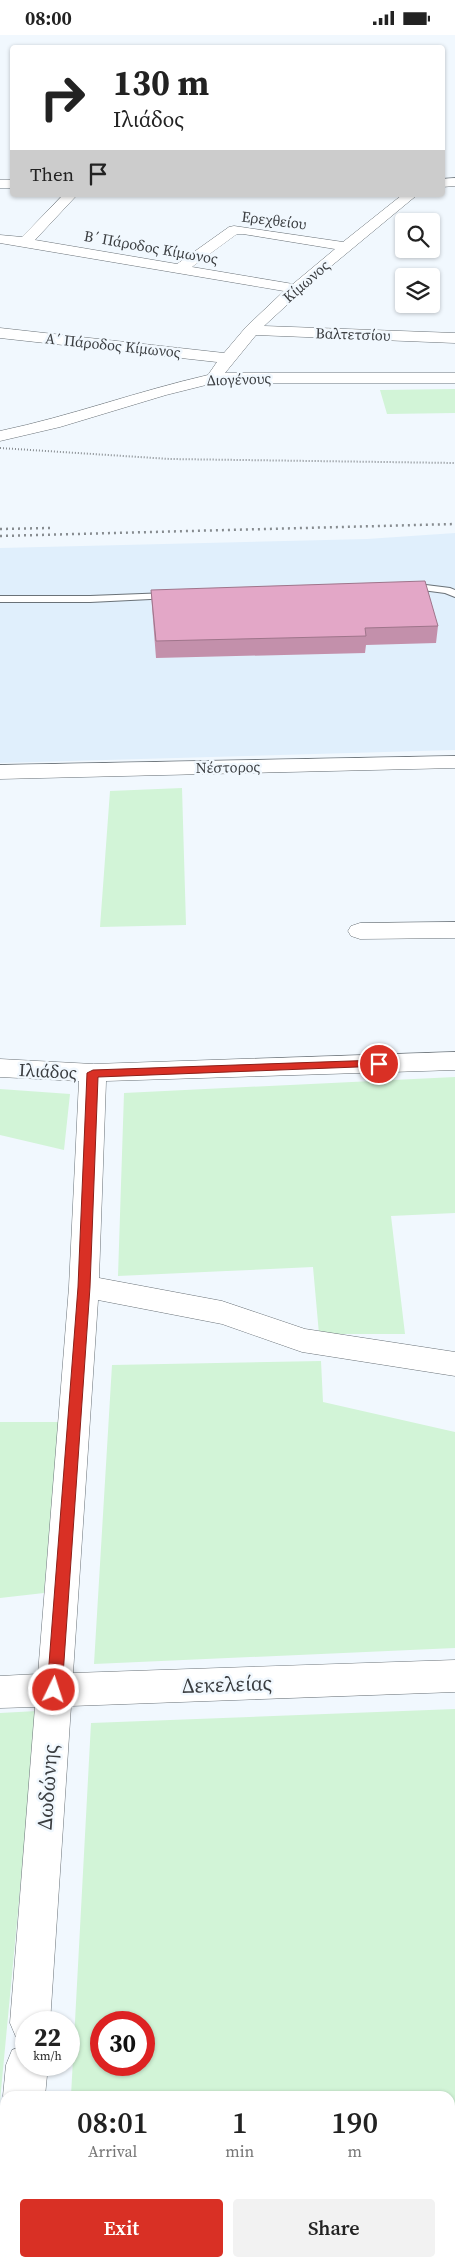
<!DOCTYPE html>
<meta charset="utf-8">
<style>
:root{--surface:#fff;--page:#f2f2f2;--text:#222;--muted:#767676;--accent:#d93025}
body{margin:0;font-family:"Source Serif 4",serif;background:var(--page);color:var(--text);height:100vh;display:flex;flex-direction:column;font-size:19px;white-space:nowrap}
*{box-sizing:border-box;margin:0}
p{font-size:16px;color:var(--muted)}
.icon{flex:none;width:28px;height:28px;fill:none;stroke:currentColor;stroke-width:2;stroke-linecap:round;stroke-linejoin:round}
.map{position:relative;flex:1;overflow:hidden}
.drawer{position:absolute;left:0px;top:2056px;width:455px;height:176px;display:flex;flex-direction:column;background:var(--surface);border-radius:15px 15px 0 0;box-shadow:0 1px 4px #0004}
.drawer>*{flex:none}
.top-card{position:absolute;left:10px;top:10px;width:435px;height:152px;border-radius:5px;box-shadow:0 1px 4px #0004;background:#fff;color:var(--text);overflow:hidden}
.controls{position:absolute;left:395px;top:178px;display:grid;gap:10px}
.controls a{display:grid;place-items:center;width:45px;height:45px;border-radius:5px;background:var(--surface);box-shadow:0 1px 4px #0004;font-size:25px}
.speed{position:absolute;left:15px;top:1976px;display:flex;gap:10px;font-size:25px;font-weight:700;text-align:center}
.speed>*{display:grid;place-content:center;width:65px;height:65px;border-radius:50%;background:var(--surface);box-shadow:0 1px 4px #0004;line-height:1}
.speed small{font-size:12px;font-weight:400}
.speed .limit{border:8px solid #d22;background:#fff;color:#111}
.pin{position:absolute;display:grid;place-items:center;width:42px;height:42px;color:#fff;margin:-21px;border:2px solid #fff;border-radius:50%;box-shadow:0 1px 5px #0007}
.me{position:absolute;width:55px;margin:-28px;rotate:4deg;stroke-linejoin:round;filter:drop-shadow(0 0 4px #0008)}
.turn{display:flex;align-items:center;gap:18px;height:105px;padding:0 20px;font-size:22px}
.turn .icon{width:65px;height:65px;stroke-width:2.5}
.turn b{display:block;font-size:35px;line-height:42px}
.then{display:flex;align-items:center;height:48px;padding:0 20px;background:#0003;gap:10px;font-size:19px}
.eta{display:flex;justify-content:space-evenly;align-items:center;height:85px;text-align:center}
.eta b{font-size:30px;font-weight:600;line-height:35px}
.button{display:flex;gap:10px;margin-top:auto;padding:10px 20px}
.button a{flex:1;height:58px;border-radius:5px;background:var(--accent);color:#fff;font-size:20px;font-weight:600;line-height:58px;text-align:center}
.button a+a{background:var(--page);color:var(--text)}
.status{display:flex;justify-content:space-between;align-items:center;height:35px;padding:0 25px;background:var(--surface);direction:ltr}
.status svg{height:14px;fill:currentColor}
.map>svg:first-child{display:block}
.built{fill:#e0effc}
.green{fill:#d2f4d7;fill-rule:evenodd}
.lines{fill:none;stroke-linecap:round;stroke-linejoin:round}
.service-casing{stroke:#6a7278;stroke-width:2}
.minor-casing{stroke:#6a7278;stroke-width:1}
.tertiary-casing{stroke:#6a7278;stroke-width:1}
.service{fill:#fff;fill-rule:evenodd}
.minor{fill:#fff;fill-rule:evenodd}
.tertiary{fill:#fff;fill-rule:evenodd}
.rail-far1{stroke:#878c90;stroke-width:2;stroke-dasharray:1 2;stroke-linecap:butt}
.rail{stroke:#878c90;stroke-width:2.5;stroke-dasharray:2 4;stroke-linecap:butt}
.wall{fill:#c390ab}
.building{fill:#e3a7c7;stroke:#9f758b}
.route{fill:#d93025;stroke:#8d1f18}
.labels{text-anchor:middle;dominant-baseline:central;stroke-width:5;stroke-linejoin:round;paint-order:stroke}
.far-street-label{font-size:15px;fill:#3a3d40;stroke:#f1f8fe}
.street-label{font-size:18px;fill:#3a3d40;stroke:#f1f8fe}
.near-street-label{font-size:21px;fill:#3a3d40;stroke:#f1f8fe}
</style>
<div class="status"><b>08:00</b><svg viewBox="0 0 49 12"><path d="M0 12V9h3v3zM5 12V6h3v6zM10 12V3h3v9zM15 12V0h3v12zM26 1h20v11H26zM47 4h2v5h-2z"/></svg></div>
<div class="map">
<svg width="455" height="2232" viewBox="0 0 455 2232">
<rect width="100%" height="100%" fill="#f1f8fe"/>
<path class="built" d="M455,498v217l-455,13v-215l367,-9z"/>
<path class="green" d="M455,354v24l-68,1 -7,-24z
M182,753l4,137 -86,2 10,-136z
M455,1042v136l-64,3 14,118h-86l-6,-67 -195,9 6,-183z
M0,1054l70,5 -6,56 -64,-15z
M321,1326l2,41 132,30v216l-361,16 18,-299z
M0,1387h59l-15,171 -44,5z
M455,1674v558h-393v-4h388v-167h-379l20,-373zM101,1988h43v42h-43z
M37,1676l-37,390v-388z"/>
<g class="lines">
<g class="service-casing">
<path id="service" d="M410,548l40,5 5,2v7l-10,-4 -38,-5 -2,-2z
M168,558l5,3 -2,2 -81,4h-90v-6h90z"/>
</g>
<g class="minor-casing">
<path id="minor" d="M63,160h14l-42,45 142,24 52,-37 5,-1 109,16 59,-47h15l-105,87 -48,44 191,7v10l-199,-8 -31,38h230v10h-241l-48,12 -106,32 -60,14v-10c71,-15 138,-40 208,-56l9,-13 -217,-24v-10l224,25 22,-26 38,-36 -284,-48v-8l22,2zM237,199h6l92,15 -42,35 -101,-17z
M455,721v12l-455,11v-14z
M455,887v16l-95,1 -9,-3 -3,-5 3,-5 9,-3z
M455,1017v18l-349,11 -7,197 123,23 83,28 150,23v24l-153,-24 -80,-28 -124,-24 -25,373 382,-13v32l-384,14 -21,317h-24v19l-10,-5 -6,-14 25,-316 -35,1v-32l38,-2 31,-387 10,-206 -79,-4v-18l93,5z
M26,2010v20h22l-3,31h-40v5l-2,-5 3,-31 6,-15z
M5,2209v19h29l-1,4h-33v-21z"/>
</g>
<g class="tertiary-casing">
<path id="tertiary" d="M455,143v8l-13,1v-8z
M0,145h12v8h-12z"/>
</g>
<use href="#service" class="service"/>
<use href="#minor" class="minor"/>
<use href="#tertiary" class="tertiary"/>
<path class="rail-far1" d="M0,413l170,11 285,4"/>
<path class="rail" d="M0,494l50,-1
M0,501l455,-12"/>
</g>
<path class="wall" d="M151,555l287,36 -2,17 -70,2 -1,8 -209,5 -4,-51z"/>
<path class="building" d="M425,546l13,45 -73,2 1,8 -210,5 -5,-51z"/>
<path class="route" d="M379,1025l5,4 -1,2 -285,11 -8,210 -28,403 -2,5 -6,2 -5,-2 -2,-5 31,-403 9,-214 6,-3z"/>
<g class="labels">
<g class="far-street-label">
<text transform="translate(274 185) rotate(7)">Ερεχθείου</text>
<text transform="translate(151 212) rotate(10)">Β΄ Πάροδος Κίμωνος</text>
<text transform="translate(306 246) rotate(-41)">Κίμωνος</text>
<text transform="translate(353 299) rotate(2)">Βαλτετσίου</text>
<text transform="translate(113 310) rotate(6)">Α΄ Πάροδος Κίμωνος</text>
<text transform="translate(239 344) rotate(-2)">Διογένους</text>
<text transform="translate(228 732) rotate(-1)">Νέστορος</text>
</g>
<g class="street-label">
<text transform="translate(48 1036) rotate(3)">Ιλιάδος</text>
</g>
<g class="near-street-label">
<text transform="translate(227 1649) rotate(-2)">Δεκελείας</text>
<text transform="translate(47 1752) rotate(-86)">Δωδώνης</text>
</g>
</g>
</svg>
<div class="controls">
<a><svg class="icon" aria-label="search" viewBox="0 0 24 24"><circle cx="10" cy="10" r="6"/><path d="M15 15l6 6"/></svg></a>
<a><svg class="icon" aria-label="layers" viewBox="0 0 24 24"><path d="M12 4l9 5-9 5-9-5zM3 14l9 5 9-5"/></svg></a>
</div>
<div class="speed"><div>22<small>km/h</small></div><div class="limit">30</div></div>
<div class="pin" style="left:379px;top:1029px;background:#d93025"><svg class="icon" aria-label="arrive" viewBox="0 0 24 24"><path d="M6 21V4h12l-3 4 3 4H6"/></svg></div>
<svg class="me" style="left:54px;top:1655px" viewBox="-20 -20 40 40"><circle r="17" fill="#d93025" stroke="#fff" stroke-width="3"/><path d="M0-11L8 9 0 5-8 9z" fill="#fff"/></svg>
<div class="top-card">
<div class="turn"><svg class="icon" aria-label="right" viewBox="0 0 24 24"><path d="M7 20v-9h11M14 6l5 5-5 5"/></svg><div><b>130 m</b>Ιλιάδος</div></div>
<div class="then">Then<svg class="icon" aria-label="arrive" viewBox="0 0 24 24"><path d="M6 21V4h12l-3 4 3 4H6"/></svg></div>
</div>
<section class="drawer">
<div class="eta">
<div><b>08:01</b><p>Arrival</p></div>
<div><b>1</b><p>min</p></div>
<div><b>190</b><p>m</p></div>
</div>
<div class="button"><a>Exit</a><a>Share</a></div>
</section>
</div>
